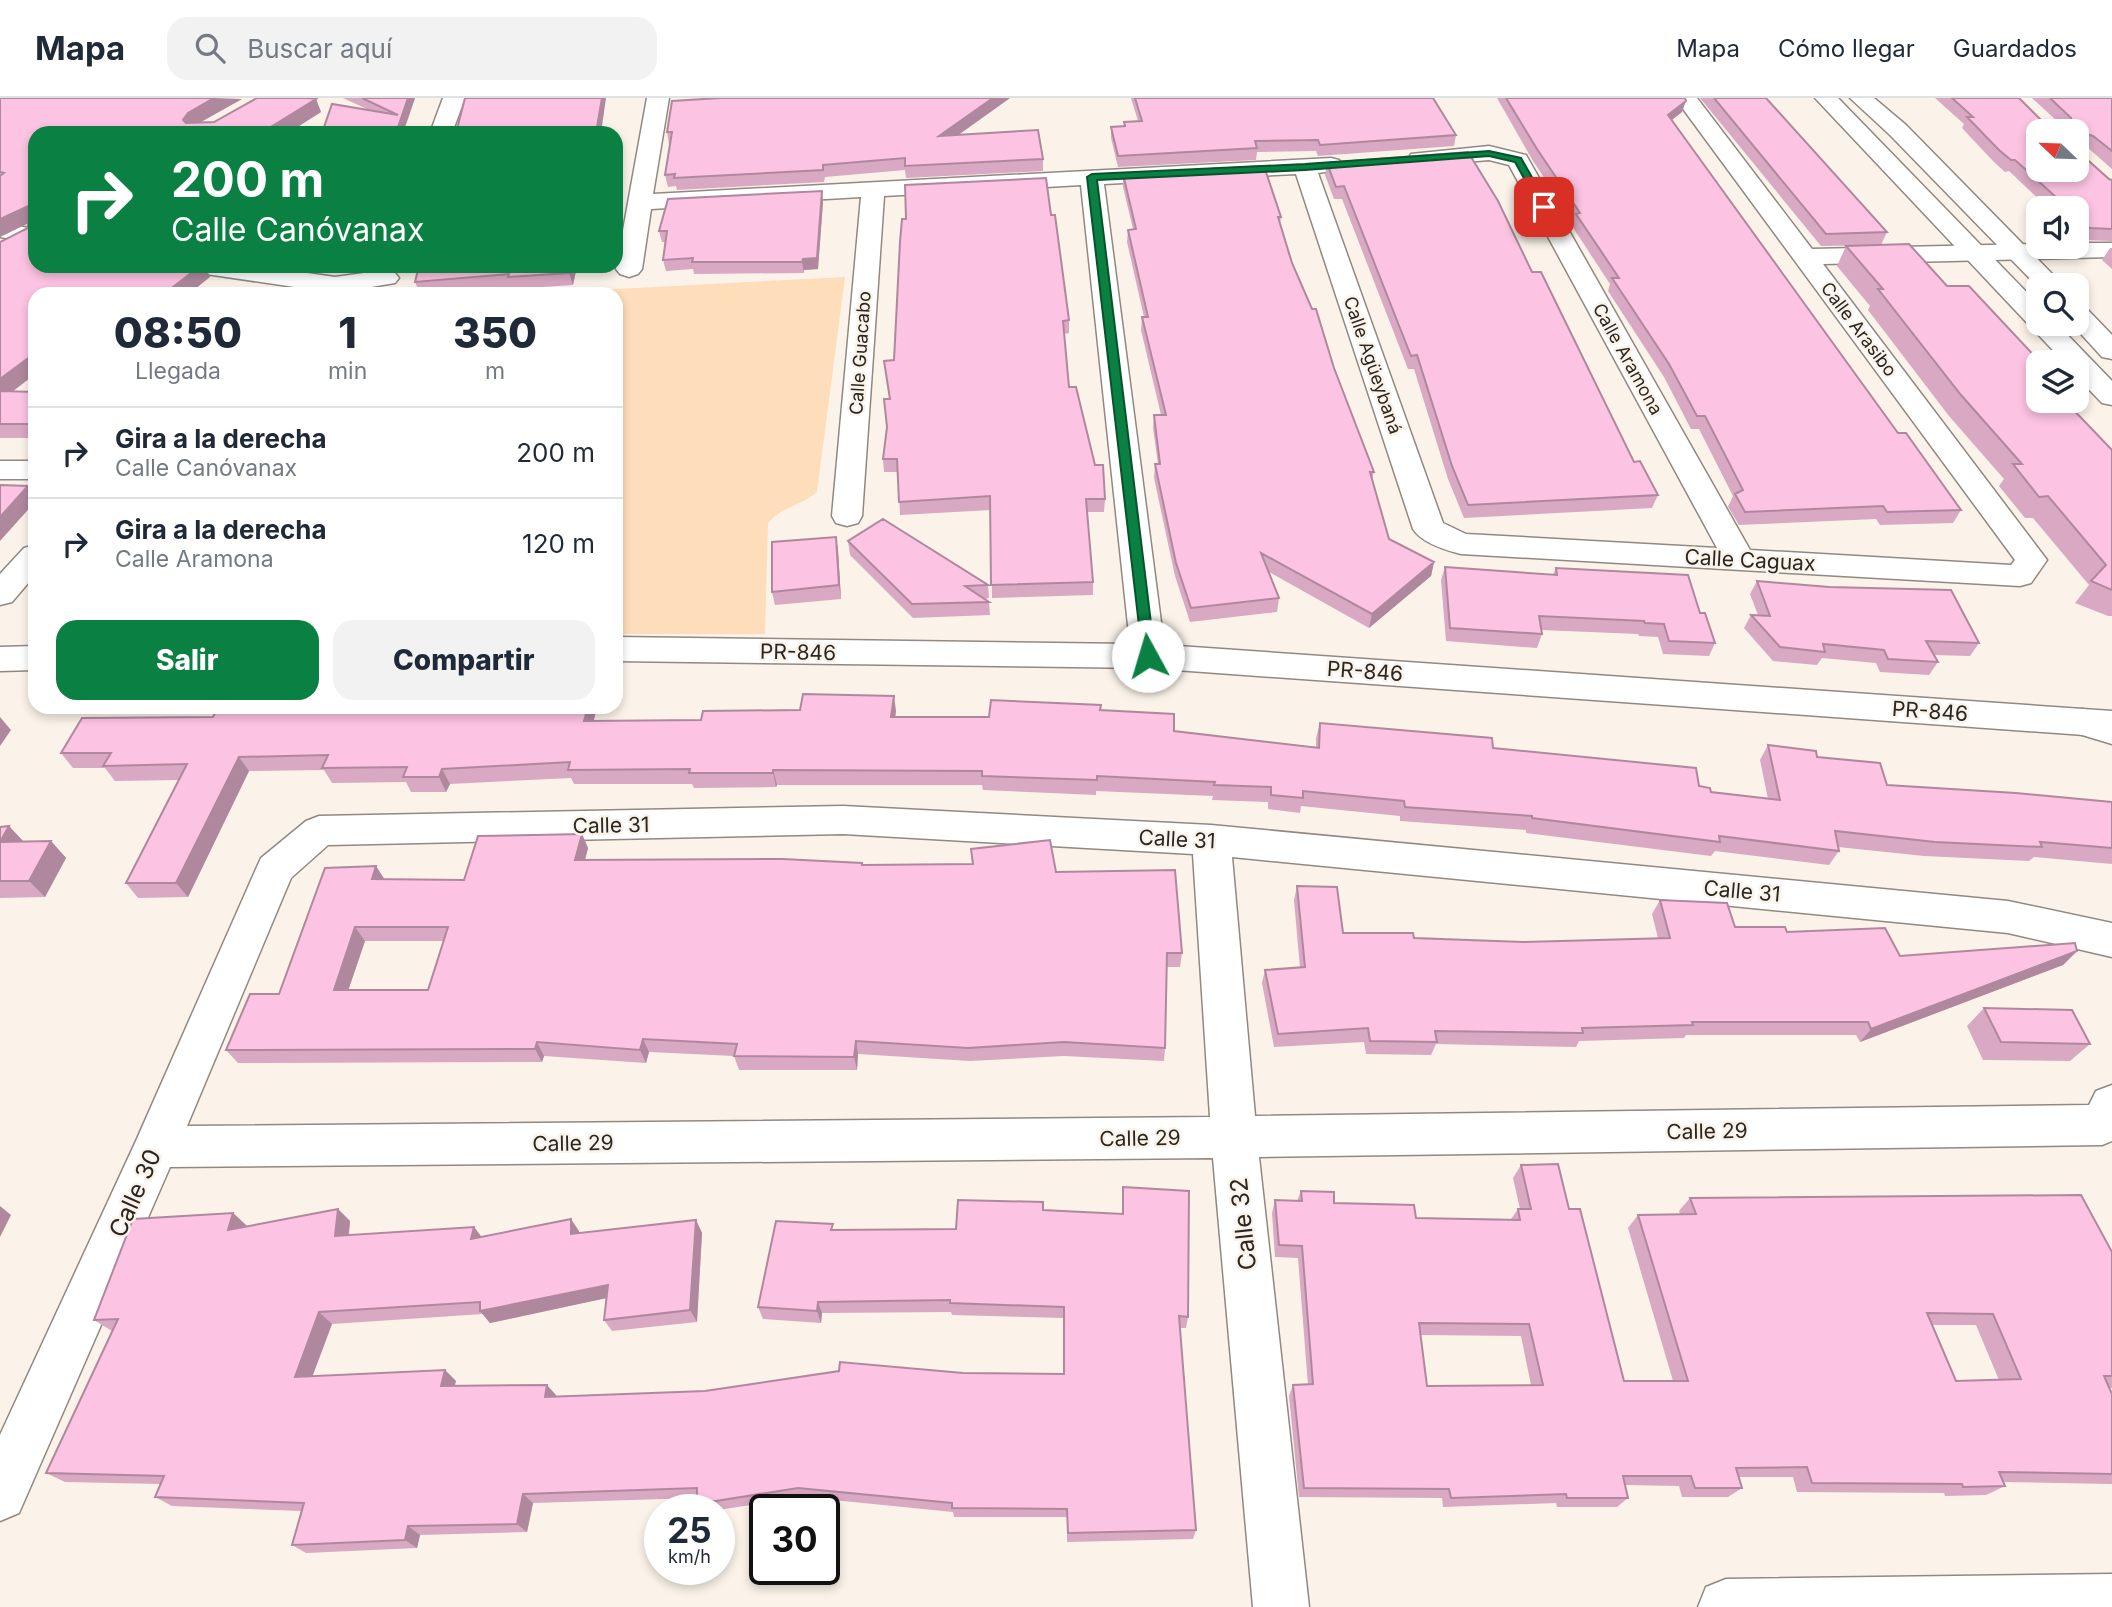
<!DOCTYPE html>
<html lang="es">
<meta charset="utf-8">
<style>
:root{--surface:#fff;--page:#f2f2f3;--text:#1f2937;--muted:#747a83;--line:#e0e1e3;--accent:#0b8043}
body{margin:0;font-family:Inter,sans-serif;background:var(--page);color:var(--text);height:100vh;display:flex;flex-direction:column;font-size:26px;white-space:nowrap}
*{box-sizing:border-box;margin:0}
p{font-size:23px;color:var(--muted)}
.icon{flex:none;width:38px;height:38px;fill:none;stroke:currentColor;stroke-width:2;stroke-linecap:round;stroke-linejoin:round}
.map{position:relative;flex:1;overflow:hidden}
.side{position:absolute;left:28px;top:189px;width:595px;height:427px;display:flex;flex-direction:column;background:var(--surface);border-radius:21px;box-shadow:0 4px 10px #0003}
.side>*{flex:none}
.hud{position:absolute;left:28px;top:28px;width:595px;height:147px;border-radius:21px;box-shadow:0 4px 10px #0003;background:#0b8043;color:#fff;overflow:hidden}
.needle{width:46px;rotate:293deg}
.fabs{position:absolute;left:2026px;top:21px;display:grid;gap:14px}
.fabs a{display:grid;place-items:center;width:63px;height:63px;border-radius:14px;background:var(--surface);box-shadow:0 4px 10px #0003;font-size:35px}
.speed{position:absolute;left:644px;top:1396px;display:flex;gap:14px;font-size:35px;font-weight:700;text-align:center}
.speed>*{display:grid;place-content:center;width:91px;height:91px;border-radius:50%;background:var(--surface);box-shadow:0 4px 10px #0003;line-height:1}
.speed small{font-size:18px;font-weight:400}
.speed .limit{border:4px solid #111;border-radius:10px;background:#fff;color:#111}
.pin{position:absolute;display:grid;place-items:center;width:60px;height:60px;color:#fff;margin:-30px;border-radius:14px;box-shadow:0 4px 10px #0006}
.me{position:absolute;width:77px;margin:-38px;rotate:354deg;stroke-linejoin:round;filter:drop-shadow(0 0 5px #0008)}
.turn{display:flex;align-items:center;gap:24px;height:147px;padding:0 28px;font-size:32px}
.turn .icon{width:91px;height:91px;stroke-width:2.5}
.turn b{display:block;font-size:49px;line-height:60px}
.eta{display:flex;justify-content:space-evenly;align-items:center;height:119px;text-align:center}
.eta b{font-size:42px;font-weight:800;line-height:49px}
.button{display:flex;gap:14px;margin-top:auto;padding:14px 28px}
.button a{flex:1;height:80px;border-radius:21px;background:var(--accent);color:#fff;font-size:28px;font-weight:800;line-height:80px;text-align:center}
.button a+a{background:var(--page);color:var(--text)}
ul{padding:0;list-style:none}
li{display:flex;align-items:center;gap:21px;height:91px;padding:0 28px;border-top:2px solid var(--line)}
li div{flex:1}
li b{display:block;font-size:26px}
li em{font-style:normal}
header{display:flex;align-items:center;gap:42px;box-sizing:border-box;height:98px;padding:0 35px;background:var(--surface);border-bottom:2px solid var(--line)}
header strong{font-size:33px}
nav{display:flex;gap:38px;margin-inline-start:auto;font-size:24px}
.search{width:490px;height:63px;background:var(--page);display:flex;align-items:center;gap:18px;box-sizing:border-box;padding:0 24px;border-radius:21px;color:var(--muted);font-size:26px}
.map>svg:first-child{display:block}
.green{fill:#fdddba}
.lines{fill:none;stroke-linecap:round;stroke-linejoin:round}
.minor-casing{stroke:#918981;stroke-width:3}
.major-casing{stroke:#918981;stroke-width:3}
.minor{fill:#fff;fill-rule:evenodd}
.major{fill:#fff;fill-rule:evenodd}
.wall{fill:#d9a8c2;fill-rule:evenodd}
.shaded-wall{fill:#b0889e}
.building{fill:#fcc3e2;stroke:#b0889e;stroke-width:2;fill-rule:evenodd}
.route{fill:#0b8043;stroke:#07532c;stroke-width:2}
.labels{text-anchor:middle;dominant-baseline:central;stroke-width:5;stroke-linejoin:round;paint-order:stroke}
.far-street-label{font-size:18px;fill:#2a2723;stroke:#fbf3e9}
.street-label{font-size:21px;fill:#2a2723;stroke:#fbf3e9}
.near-street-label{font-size:24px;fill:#2a2723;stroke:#fbf3e9}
</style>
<header>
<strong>Mapa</strong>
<div class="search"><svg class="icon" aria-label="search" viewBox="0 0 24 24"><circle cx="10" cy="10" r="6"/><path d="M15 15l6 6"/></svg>Buscar aquí</div>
<nav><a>Mapa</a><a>Cómo llegar</a><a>Guardados</a></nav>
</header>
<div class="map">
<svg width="2112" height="1509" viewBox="0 0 2112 1509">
<rect width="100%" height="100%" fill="#fbf3e9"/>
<path class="green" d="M845,179l-28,215c-18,15 -34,14 -49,31l-3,111h-149v-340h-19l1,-4z"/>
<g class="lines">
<g class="minor-casing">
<path id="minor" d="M443,0h22l-13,35h-22z
M647,0h22l-16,96 678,-36 8,2 3,5 -3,5 -21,3 125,350 23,11 251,14 -208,-383 -20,-5 -70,6 -8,-2 -3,-5 3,-5 78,-8 37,9 224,395 261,15 4,-5 -340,-462h22l115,151 227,-5v3h38v-4h35v14l-289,7 224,296 -16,23 -11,3 -559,-32c-16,-4 -39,-11 -48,-25l-117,-355 -192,10 60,461 948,66v26l-964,-69 -532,-7v-24l514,7 -49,-459 -197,11 -22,320 -4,7 -11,3 -11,-3 -4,-7 29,-319 -210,12 -9,60 -4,5 -9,3 -9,-3 -4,-5z
M0,125l35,6v14l-35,-6z
M193,168h65l77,11 51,-7 9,3 4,5 -4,5 -60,10 -129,-19 -9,-3z
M0,363h35v18h-35z
M35,447v30l-23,27 -12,3v-31l24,-26z
M35,548v24l-35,1v-24z
M843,708l368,19 797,76 104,22v34l-104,-24 -776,-76 23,259 834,-11 7,-14 16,-6v56l-10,4 -843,12 50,450h-56l-40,-449 -1043,9 -151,346 -19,8v-86l136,-294 120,-272 5,-11 45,-37 13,-5zM843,736l350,20 17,263 -1023,9 104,-248 37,-33z
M2112,1476v33h-414l8,-20 20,-8z"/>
</g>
<g class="major-casing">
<path id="major" d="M1815,0h23l201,207v19h18l55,57v24l-10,-2 -25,-26v-15h-13z
M1850,0h24l32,27 157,160h-24v3l-149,-153z
M2077,208l9,2 26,27v24l-10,-2 -30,-33h5z
M2082,611l30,9v26l-43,-13 -5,-9 5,-9z"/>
</g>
<use href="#minor" class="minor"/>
<use href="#major" class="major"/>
</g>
<path class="wall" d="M0,0l242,1 -42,23h14l102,-23 5,13 -33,21h-253l175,144 -175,17v80l-23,18h23v46h-35v-196l28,-14v-5l-28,14z
M343,0h72l-12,35h-81l47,-23z
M720,0h290l-52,37 85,24v12l-137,7 -1,-8 -80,7 -1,5 -147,8 -1,-4 -8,1 -3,-12 5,-31h-1l-2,-12z
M1131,0h302l23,37 -2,11 -136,10 -2,-5 -59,1 -1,8 -138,7 -7,-29v-11l13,-1v-4l14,-1z
M1497,0h188l-3,14 -10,8 226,313 63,77 -8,13 -73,2 -4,-6 -137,6 -11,-18 5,-11 -34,-67h-8l-27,-52 -56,-86 2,-7 -38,-58 2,-4 -41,-61z
M1700,0h66l121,134 -6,13 -60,1z
M1935,0h84l24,24 14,-1 -25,-23h80v71l-25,-22 -6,-1v8l28,25 3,1v61l-30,-1 -5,-5v-27h-29l-39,-37 -4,1 -12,-11 -31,-33 2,-4z
M1327,65l205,109 102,190 24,33 -6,13 -188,10 -16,-39 -34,-110h-6l-66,-170h-8l-9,-24z
M1123,76l158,43 -1,7 12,39 42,105 40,104 -2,7 17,60 45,23 -3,14 -62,52 -100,-56 10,26 -2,14 -87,10 -15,-46 -21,-98 1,-14h3l-5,-36 1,-13h7l-20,-85 1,-13h2l-17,-75 1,-12 5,-1 -10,-42z
M823,104l-5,67 -14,1v3l-110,1 -1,-5 -27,2 -3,-11 2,-18h-3l-3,-11z
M900,144l169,78v13l-5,1 5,53 36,112 -1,13h-17l6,70v13l-101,3 -1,-88 -91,5 -2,-43h-14l-1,-13 7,-60 -6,-38 10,-1z
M1846,148l101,40 92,76v4l-3,5 76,79v166h-4l-33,-13 14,-18 -56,-67h-8l-26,-32 5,-7 -55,-63 -81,-106 2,-4 -33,-40z
M2110,150h2v21l-10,-9z
M577,168l-4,19 -61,4 -1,-2 -91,7 -5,-12z
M836,439l2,13 3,49 -66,6 -3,-13z
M848,443l140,44 1,13 -4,1 4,3 1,13 -77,3 -63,-63z
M1445,469l108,8 3,-7 144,45 15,30 -6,13 -46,-2 -5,-17 -19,-1 -1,-2 -97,-4 1,4 -5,14 -91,-7 -5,-61z
M1757,483l222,62 -9,13 -36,-1 4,7 -9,13 -49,-3 -4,-9 -54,-5 -5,7 -44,-4 -29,-33 7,-13h7l-8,-21z
M266,609l3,5 328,-5 -3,13h107l195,-9 -1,6h94l111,-7 74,21 142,16v-9l4,-15 173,25 206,38 12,6 57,7 -8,-39 8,-15 49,12 70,28 225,17v62l-78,-7 -5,4 -105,-5 -86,-9 1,4 -10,14 -114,-14 -4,5 -185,-23v-3l-126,-9v-5l-99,-10 -1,7 -32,-4v-7l-56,-2 1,-4 -117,-5v4l-113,-5 -1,-5h-205l-1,2 -82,1 -2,-4h-118l-3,-6 -121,6 -4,8h-35l-5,-10 -74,1 -8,-13 -75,1 -61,126 -50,1 -12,-15 53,-103 -64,1 -10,-13h-32l-12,-15 152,-36z
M9,728l14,16 28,-1 15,17 -21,39 -45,1v-71z
M582,736l6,14 -3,12 277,3 1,2 109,-1 -1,-15 85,23 126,81 -2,14h-13l-2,81 -1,13 -100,-5 -94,5 -112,-7 -1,16h-118l-5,-14 -85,-4 -3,11 -102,-7 -2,6 -304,1 -12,-13 53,-56 97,-128 8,13 80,1zM365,843h79l-16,49h-80z
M1297,788l46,47 71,5 109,4 135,-4 -6,-24 8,-14 75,27 52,5 113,24 177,-5 -14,14 -203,77 -4,-7h-170l-2,3 -105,3 -3,6 -140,-3 -5,11 -65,-1 -2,-12 -90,5 -12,-64 3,-13 35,-2 -6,-68z
M1984,910l106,36 -20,17 -87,-1 -16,-34z
M1521,1067l48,44 55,172h49l-45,-153 10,-13 42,-1 -1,-3 11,-13 422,54v136h-3l3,6v90l-109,-2 2,4 -19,9 -41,1 -1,-3 -147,-1 -4,-15h-54l3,11 -14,9h-46l-3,-11 -54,-1 3,13 -11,9h-60l-1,-4 -113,4 -1,-9 -143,-1 -10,-101 4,-11h15l-10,-127 -23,-1 -3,-44 3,-13 22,1 4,-10 33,12 82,15 95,1 7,-10h2l-7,-31zM1932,1227h44l23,55 -43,1zM1420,1237l101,1 10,49 -104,1z
M1123,1089l65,130 -2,11h-6l16,202 -3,9 -126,3v-25h-113l-1,-5 -150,-15 -85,13h-16l-5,-6v-6l-164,5 -6,29 -107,3 -3,13 -111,5 -14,-8 9,-34 -129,-5 -17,-9 6,-13 -96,-2 -19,-9 66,-142 -18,-11 139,-107 14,13 91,-17 12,12 -1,14 125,-8 7,10 98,-6v2l117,-13 6,13 -5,89 -85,9 -8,-11 2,-22 -116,25 -7,-9 -151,10 -20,53 133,-7 11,11 -2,5 102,9v2l149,-6 258,-18 101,1v-56l-112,-3 -1,-3 -129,1 -1,10 -58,-4 -5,-12 76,-77 122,-1 87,-19 79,4z"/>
<path class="shaded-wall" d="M214,0l28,1 -48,27 -4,7 -7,-13 5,-7z
M408,0h7l-12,35h-7z
M602,0h4l-5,35h-5z
M993,0h17l-70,50 -1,-12z
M316,1l5,13 -33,21h-27z
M1686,3l-4,11 -18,14 4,-11z
M822,93l1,11 -5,67 -14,1v3l-2,-11z
M28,108l7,14 -35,17v-18z
M200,168h5l5,11 -21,17h-25z
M571,168h6l-4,19 -4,-12z
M35,255v21l-35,27v-22z
M28,388l7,10v6l-35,39v-24z
M836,439l2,13 3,49 -2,-14z
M1434,464l-3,14 -62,52 3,-14z
M894,598l2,15 -3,21 -2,-15z
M263,609h3l8,12 -13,-7z
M588,609h9l-7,28 -6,-14z
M0,619l11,13 -11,16z
M239,659l10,14 -61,126 -12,-14z
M442,671l8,15 -4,8 -7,-15z
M773,672l4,15 -1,2 -3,-14z
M9,728l16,17 -25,-1z
M582,736l6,14 -7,27 -6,-15z
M51,743l15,17 -21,39 -16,-16z
M376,768l9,14 -13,-1z
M355,829l10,14 -21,62 -10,-13z
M2077,853l-14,14 -203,77 11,-13z
M643,941l6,13 -3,11 -6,-13z
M856,943l2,13 -1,16 -3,-13z
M537,944l7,14 -2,6 -7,-13z
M0,1108l11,9 -11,22z
M338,1111l12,12 -3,28 -12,-13z
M233,1115l14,13 -19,4z
M571,1121l8,12v15l-8,-12z
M696,1122l6,13 -5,89 -7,-12z
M474,1129l10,13 -13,-1z
M608,1187l8,11 -126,27 -10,-12z
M818,1204l4,11 -1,10 -4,-12z
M319,1214l13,12 -24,64 -13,-11z
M445,1272l11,11 -4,15 -11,-10z
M547,1287l9,10 -2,12 -9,-10z
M523,1396l10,9 -6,29 -10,-8z
M408,1428l12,9 -3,13 -12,-8z"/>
<path class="building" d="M0,0h214l-26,15 -5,7 3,3 28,-1 43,-24h51l8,1 -55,34h-226v133h165l-36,28h-129v59l-35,26v-137l28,-14v-22l-28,13v-43l4,-3 -4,-1z
M362,0h46l-12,35h-74l10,-29 66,11z
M465,0h137l-6,35h-140z
M720,0h273l-54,38 99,-6 5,29 -138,7v-8l-82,7v5l-149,8 1,-4 -10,1 7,-43h-5l5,-31z
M1135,0h298l23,37 -136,10 -2,-5 -63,1 2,7 -139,8 -7,-29 14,-1 -1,-4 18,-1z
M1506,0h179l1,3 -18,14 230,318h8l55,77 -74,2 -4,-6 -138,6 -10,-18 8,-4 -38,-74h-8l-28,-52 -57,-86h7l-43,-64 4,-1 -43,-64z
M1714,0h52l121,134 -61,2z
M1952,0h67l24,24 28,-1v-3l-21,-20h62v53l-19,-15 -11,-3 -1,21 28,25 3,1v49l-22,-1 -13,-11v-9h-9l-53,-48h-4l-12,-10 -32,-33h6zM2039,33h38v39h-38z
M1468,54l30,49 34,71h9l93,190 6,-1 18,34 -190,10 -16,-39 -35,-111 -6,1 -67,-170 -8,1 -9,-24z
M1264,68l17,51h-3l14,46 20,46h4l18,59 40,104h-4l19,67 45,23 -62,52 -111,-61 18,45 -88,10 -15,-45 -21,-99h5l-6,-49h12l-24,-98h6l-20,-87 8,-1 -13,-55z
M1046,80l5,37h4l14,105 -6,1 6,66h7l19,78h8l2,34h-19l7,83 -102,3 -1,-89 -91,6 -2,-43h-14l4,-32 -3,-28h6l-6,-38 10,-1 6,-118 2,-23h4l-1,-34z
M822,93l-5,67 -14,1 -1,3h-110l1,-4 -30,2 4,-29h-8l9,-32z
M1909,146l38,42h22l71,76 -11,1 10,11v27h26l47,49v140l-21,-9 15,-16 -58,-69 -9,1 -26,-33h9l-61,-69 -83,-106h5l-37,-43z
M419,168h152l-2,7 -61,4 1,-3 -94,8z
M0,293l35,1v32h-35z
M0,387l28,1 -28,31z
M883,421l105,66 -23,1 24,16 -77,2 -64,-63z
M836,439l3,48 -67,7v-50z
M1445,469l112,8 -1,-7 132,7 12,38h5l10,30 -46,-2 -5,-17 -19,-1 -1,-2 -105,-5 3,18 -92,-6z
M1757,483l72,6 122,3 28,53 -53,-2 12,21 -50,-3 -4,-9 -61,-6 2,8 -45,-5 -29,-32 19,1z
M803,596l91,2 -3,21h98l2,-17 110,5 -1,5 74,4v17l145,17 1,-25 172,15 1,10 203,20 3,18 11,2 1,4 69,8 -12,-55 48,6 1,6 63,6 7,22 129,8 96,9v46l-72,-6 2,5 -107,-5 -100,-11 4,20 -120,-15 1,6 -188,-24v-2l-127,-9 -1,-6 -101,-10v7l-32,-3v-8l-57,-2 1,-3 -118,-6v4l-115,-4v-5l-209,-1v3h-84l1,-4 -122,1 2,-8 -128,7 -3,8h-36l4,-10 -85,1 6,-13 -89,2 -63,126h-50l61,-119 -84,2 8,-13h-50l21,-35 131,-1 5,-10h45l-2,5 87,-1 1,-4h239l-4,14 117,-1 2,-9 97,-1z
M9,728l-9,16 51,-1 -22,40h-29v-54z
M582,736l-7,26 208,-1 79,4v2l111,-1 -2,-15 79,-9 6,32 119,-2 7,83h-15l-2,95 -101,-6 -96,6 -112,-7 -2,16 -120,-1 3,-12 -94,-5 -3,11 -103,-8 -2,7 -309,1 24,-56h29l46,-126 51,-2 -4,13 92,1 14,-44zM355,829h93l-20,63h-94z
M1297,788l40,1 6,46h70l1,5 109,4 147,-4 -10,-38 67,3 8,24h50l2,5 98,-4 15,28 175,-13 2,8 -206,78 -3,-7h-176l1,3 -111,3 1,5 -148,-2 2,11 -67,-1 -2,-13 -90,6 -13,-64 40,-3z
M1984,910l88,2 18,34 -89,-2z
M1558,1066l11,45h11l44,172h64l-50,-166 58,-1 -6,-16 391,-3 31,57v124h-8l8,18v80l-113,-2 6,14 -42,1 -1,-3 -150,-1 -5,-16 -71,1 6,20h-47l-4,-12h-68l5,22h-61l-1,-4 -115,4 -2,-9 -145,-1 -11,-103 20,-1 -11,-138 -23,-1 -4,-45 27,1 -1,-10 33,1v11l80,2 2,13 104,2 -2,-11h13l-10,-44zM1927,1215l66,1 28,65 -65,2zM1419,1225l110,1 14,61 -116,1z
M1123,1089l66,4 -1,126 -9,-1 17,214 -128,3 -1,-24 -115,-1v-5l-154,-15 -101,16v-16l-174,6 -6,30 -109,2 -3,14 -113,5 12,-42 -149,-6 9,-21 -118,-3 72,-154 -24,1 39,-101 100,-6 -5,17 110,-21 -3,27 139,-9 -3,12 100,-20v15l125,-14 -6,90 -86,10 4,-35 -128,26v-9l-161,10 -24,65 150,-7 -4,16 106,-1 -2,12 160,-6 134,-20 1,-9 123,11 101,1v-67l-114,-4v-3l-132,2 -1,9 -59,-4 18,-86 57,3 -2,6 125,-1 2,-29 85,2v8l80,4z"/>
<path class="route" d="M1489,53l32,7 28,49 -1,2h-7l-26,-47 -26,-6 -184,14 -208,10 58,476 -7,5 -5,-1 -56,-483 5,-3 213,-10z"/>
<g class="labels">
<g class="far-street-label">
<text transform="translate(1859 231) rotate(53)">Calle Arasibo</text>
<text transform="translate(860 255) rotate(-86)">Calle Guacabo</text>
<text transform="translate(1628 261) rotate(61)">Calle Aramona</text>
<text transform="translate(1373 267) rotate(71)">Calle Agüeybaná</text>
</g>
<g class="street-label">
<text transform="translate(1750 462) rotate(3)">Calle Caguax</text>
<text transform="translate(798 554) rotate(1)">PR-846</text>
<text transform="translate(1365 573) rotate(4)">PR-846</text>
<text transform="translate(1930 613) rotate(4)">PR-846</text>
<text transform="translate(611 727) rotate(-1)">Calle 31</text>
<text transform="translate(1177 741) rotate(3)">Calle 31</text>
<text transform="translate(1742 793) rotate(5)">Calle 31</text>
<text transform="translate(1707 1033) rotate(-1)">Calle 29</text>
<text transform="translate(1140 1040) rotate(-1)">Calle 29</text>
<text transform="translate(573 1045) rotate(-1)">Calle 29</text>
</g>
<g class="near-street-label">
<text transform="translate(135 1095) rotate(-66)">Calle 30</text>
<text transform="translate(1243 1126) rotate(-96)">Calle 32</text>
</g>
</g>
</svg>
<div class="fabs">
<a><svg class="needle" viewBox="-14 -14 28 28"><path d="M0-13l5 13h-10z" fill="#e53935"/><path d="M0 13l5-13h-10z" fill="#747a83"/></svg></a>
<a><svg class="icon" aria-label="sound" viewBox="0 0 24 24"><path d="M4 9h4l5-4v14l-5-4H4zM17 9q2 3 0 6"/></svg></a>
<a><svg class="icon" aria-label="search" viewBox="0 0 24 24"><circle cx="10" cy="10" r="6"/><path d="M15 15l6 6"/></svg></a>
<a><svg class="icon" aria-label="layers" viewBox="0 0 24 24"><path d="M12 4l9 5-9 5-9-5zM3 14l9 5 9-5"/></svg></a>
</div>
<div class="speed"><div>25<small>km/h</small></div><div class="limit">30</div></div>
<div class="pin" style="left:1544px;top:109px;background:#d93025"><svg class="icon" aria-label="arrive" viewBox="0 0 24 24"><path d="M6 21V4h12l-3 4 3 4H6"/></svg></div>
<svg class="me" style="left:1148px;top:558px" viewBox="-20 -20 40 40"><circle r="19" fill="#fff"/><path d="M0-13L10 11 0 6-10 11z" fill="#0b8043"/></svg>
<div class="hud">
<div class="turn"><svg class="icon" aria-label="right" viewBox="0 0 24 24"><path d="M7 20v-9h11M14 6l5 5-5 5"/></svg><div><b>200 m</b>Calle Canóvanax</div></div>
</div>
<section class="side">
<div class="eta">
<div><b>08:50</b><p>Llegada</p></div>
<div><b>1</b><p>min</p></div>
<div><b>350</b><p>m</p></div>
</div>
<ul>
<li><svg class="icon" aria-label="right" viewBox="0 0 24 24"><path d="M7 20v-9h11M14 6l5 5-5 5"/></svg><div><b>Gira a la derecha</b><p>Calle Canóvanax</p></div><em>200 m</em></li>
<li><svg class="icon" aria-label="right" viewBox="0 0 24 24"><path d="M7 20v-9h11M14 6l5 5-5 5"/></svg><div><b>Gira a la derecha</b><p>Calle Aramona</p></div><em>120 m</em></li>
</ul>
<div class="button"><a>Salir</a><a>Compartir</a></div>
</section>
</div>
